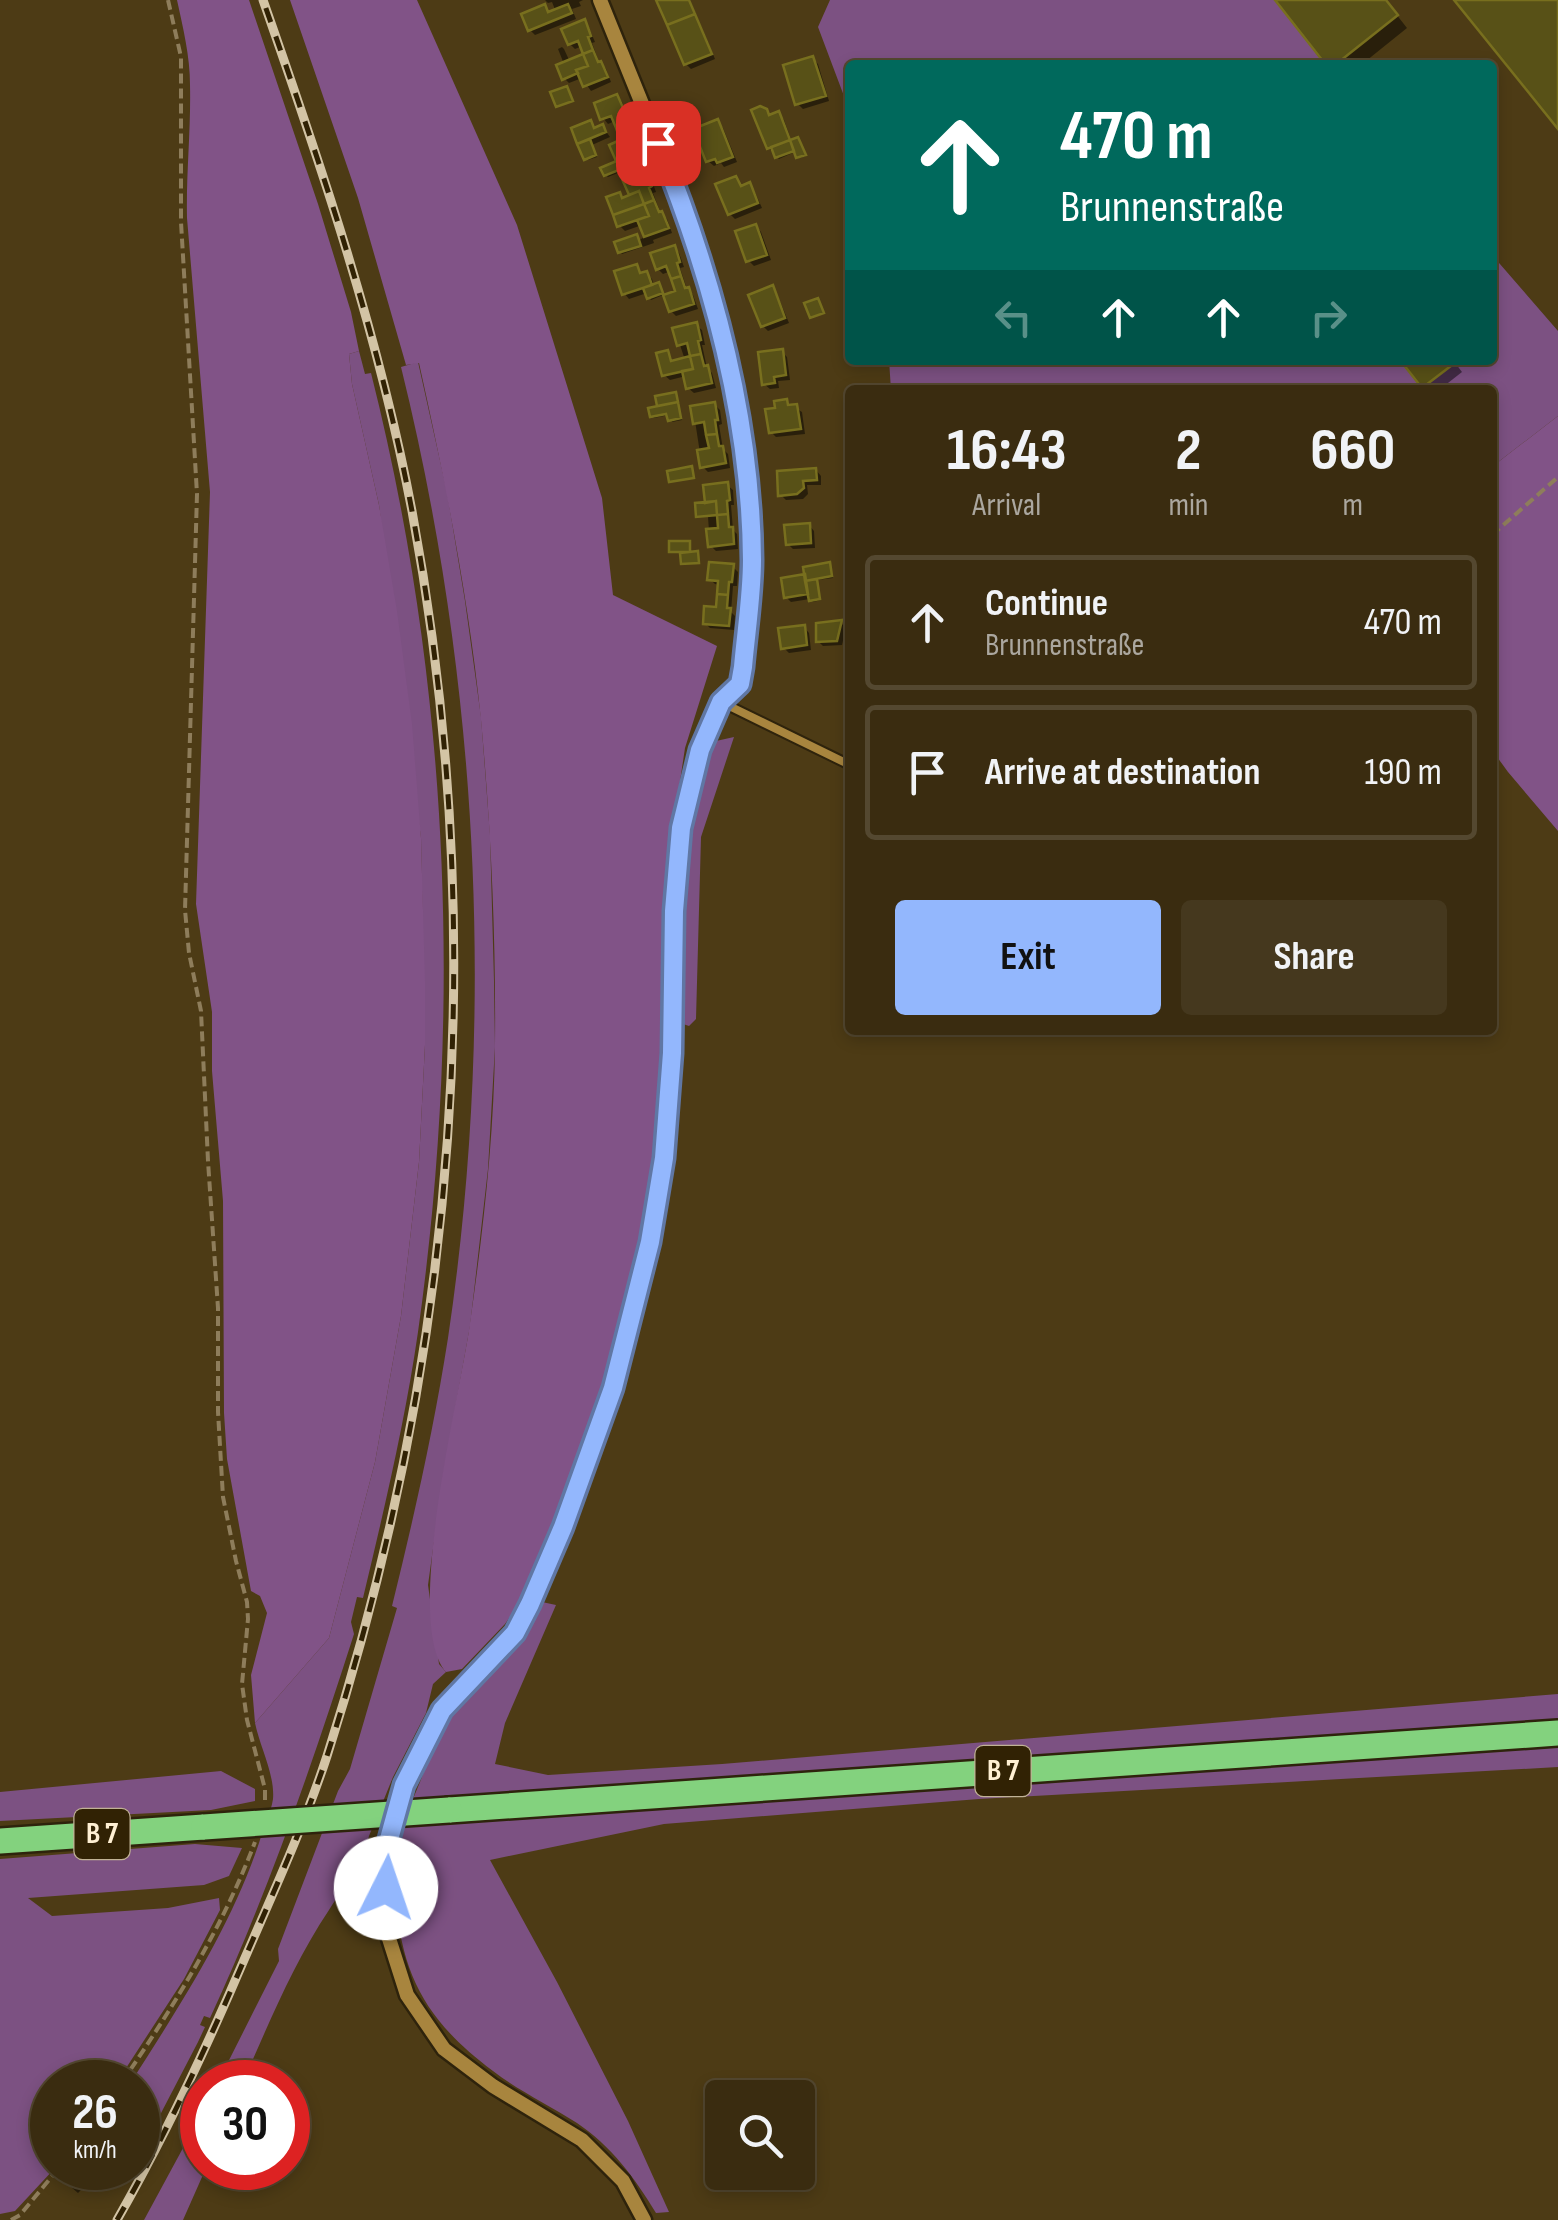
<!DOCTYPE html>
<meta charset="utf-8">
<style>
:root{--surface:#3a2c10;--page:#45381e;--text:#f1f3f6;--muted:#aba79f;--line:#544830;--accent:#93b7fd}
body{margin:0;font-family:"Sofia Sans Condensed",sans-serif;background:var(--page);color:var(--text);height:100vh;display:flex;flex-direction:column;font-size:38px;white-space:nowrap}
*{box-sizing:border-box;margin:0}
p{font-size:32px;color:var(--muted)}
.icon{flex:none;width:55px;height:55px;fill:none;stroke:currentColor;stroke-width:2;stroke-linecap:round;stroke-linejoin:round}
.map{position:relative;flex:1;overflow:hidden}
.panel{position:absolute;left:845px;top:385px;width:652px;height:650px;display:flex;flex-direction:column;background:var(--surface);border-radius:10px;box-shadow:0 5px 15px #0003,0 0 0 2px var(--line)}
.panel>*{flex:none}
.top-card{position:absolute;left:845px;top:60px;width:652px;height:305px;border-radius:10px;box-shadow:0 5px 15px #0003,0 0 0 2px var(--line);background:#00695c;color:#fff;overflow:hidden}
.tools{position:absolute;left:705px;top:2080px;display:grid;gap:20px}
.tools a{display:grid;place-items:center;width:110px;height:110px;border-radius:10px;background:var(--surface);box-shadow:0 5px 15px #0003,0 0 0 2px var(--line);font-size:50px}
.speed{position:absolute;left:30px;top:2060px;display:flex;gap:20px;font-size:50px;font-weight:700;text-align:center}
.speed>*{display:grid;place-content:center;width:130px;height:130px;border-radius:50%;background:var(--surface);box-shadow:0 5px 15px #0003,0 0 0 2px var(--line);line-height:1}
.speed small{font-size:25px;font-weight:400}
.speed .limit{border:15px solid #d22;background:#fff;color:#111}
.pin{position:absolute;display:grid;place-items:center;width:85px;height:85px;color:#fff;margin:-42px;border-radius:20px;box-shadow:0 5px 15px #0006}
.me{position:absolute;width:110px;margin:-55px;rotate:4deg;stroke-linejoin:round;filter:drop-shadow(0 0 8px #0008)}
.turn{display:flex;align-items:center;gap:35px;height:210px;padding:0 50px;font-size:45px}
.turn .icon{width:130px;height:130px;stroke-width:2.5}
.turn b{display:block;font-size:70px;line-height:85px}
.lanes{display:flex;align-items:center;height:95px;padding:0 50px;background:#0003;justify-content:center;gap:50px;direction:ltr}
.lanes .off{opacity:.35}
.eta{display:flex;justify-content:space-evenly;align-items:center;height:170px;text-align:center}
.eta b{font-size:60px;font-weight:700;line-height:70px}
.action{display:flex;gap:20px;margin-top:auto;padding:20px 50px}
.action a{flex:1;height:115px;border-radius:10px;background:var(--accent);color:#111;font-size:40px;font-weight:700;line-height:115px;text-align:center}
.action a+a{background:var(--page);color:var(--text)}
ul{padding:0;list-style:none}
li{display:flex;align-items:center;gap:30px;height:135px;margin:0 20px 15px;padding:0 30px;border:5px solid var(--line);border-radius:10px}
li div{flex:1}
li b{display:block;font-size:38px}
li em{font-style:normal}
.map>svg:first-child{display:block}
.green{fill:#7c5182}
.forest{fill:#815387}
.shadow{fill:#0007}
.building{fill:#585117;stroke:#786f1e;stroke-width:2.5}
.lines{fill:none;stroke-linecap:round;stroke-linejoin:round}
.lane-casing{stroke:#2e230c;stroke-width:12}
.street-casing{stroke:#2e230c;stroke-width:19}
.highway-casing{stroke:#2e230c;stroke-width:30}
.path{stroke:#8e7d5b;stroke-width:4;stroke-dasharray:10 5;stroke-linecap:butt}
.lane{stroke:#a8853e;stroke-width:8}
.street{stroke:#a8853e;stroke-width:14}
.highway{stroke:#83d27e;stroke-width:25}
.rail-casing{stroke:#d3c4a5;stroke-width:9}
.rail{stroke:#312204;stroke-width:5;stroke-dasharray:15;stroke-linecap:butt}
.highway-bridge-casing{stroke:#2e230c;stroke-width:30;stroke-linecap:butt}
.highway-bridge{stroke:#83d27e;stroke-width:25}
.route-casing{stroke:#6077a4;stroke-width:25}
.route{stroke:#93b7fd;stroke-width:18}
.labels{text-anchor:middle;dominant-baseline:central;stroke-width:10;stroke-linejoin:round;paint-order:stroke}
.shield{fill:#312204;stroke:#c0b295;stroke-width:2.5}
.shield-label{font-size:30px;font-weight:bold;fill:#feefd3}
</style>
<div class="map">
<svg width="1558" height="2220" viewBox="0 0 1558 2220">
<rect width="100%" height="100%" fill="#4d3b15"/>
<path class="green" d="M830,0h445l51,65h-476v47l-32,-85z
M1493,256l65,75v85l-65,50 -1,-76h-601l-2,-30h511l55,2 -1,-2h38z
M359,351l6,23 6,-1c79,313 92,641 47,959 -13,90 -34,178 -55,266l-6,-1 -6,25 3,12c-42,131 -86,259 -144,384l-6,-2 -4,9 5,2 -7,15 -51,98 -9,-6v-52h-7c48,-75 99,-153 128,-239 4,-14 12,-30 14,-44 2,-24 -13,-52 -18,-76l74,-85 46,-176 26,-146 18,-154 6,-117 -4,-207 -42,-333 -27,-121 -3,-30z
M418,362l29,130 18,109 16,116 9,118 4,146 1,66 -7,122 -18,157 -27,150 -15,109 11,79 7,8 -13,12 -7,29 -33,64 -24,59 -10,39c-14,8 -21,21 -30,35 -36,54 -60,113 -86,172h-25l61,-121 -1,-12 60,-158 12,-22 47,-161 -5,-2c22,-89 42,-178 56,-268 48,-322 31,-655 -47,-971z
M734,737l-33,100 -5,182 -7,7 -9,-3 1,-114 6,-79 20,-87z
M542,1602l14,3 -51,118 -10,41 53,11 174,-11 836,-70v73l-579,32 -315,25 -174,36 67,122 71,139 41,91 -13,1c-21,-35 -45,-67 -79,-90 -28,-18 -58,-32 -84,-52 -63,-47 -91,-92 -97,-171 -2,-19 -2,-42 3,-61 5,-19 13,-38 21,-57 9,-23 18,-48 32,-69 17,-25 40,-45 60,-67 12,-14 21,-29 30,-44z
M221,1771l34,18v12l-44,9 -211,11v-29z
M195,1844l47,4 -13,28 -25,9 -176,13 24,18 116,-8 51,-10 1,12 -36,69 -67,103h-65v86h3l-40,43 -15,3v-355z
M202,2113v55h4l-23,52h-39z"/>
<path class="forest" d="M177,0h72l69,204 33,108 8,39 -10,3 3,30 27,121 18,106 15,113 9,114 4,144v63l-6,117 -18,154 -26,146 -46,176 -74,85 -4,-48 16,-62 -7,-17 -9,-5 -24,-132 -3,-46 -1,-212 -11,-130v-59l-16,-108 14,-412 -23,-274c-1,-44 4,-88 3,-133 0,-29 -7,-57 -13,-85z
M290,0h127l100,225 85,273 11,97 104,51 -32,102 -12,80 -9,85v141l-9,106 -14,83 -17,76 -21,70 -50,140 -30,69 -18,26 -43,45 -16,3c-44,-50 15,-280 24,-349 13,-91 24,-186 25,-278 1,-108 -4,-217 -14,-325 -12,-120 -36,-240 -62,-357l-13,2 -48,-167z
M1558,416v415l-50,-59 -16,-22 1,-284z"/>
<path class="shadow" d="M545,0h38l-4,2 2,4 -9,3 4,10 -41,16 -5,-5 14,-23 7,7 5,-2 -4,-10 -4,1z
M659,0h31l25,59 -24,10 -5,-5z
M1278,0h107l22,28 -46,37h-32z
M584,22l5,6 6,14 -3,1 7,19 7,7 5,13 -20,9 -9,-13 -13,5 -5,-5v-14l-6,-15 4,-2 2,2 6,13 16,-7 -4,-9 -7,3 -5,-5z
M813,59l5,5 11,37 -26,8 -5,-5z
M617,97l5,5 5,14 -3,1 8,21 7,5 5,14 -16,6 2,5 -22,9 -2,-2 13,-12 -7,-17 11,-4 -8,-21 -7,3 -5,-6z
M765,111l6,6 8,-3 5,6 8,22h7l7,14 -6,2 -3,-7 -18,8 -10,-11z
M717,122l6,6 14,34 -13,5 -3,-4 -7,3 -6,-5z
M590,123l7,6 6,-2 7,10 -18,8 5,12 -9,3 -14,-30z
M646,172l5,6 5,14 -3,1 8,21 6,5 5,14 -19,7 1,3 -32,11 -2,-2 26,-16 -4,-11 -17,6 -5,-5 -1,-31 5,5 8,-3 -6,-17z
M736,179l7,9 6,-3 5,5 8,18 -27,11 -5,-5z
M756,226l5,6 10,28 -17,6 -5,-5z
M674,248l5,5 5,14 -4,1 7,21 6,6 5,14 -22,7 -5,-5 7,-18 -7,-22 -8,3 -5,-5z
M636,267l7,8 3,-1 6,5 2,7 6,1 3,8 -12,5 -4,-7 -18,6 -5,-6z
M772,288l5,6 12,29 -21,8 -5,-5z
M696,325l6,5 3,15h-3l5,23 5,5 4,15 -22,5 -6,-5 -2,-12 -16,4 -6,-5 -5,-20 8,-2 3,3h-3l5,18 5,-1 -3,-10 11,-3 -10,-30z
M782,352l5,5 3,23 -12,1 1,7 -9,1 -6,-5z
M1403,360h50l9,12 -23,18h-12z
M676,394l6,26 -10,2 -3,-7 -15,3 -2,-2 8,-8 -2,-10z
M786,402l16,10 3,22 -29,3 -5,-5 6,-22z
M715,405l5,5 2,14 -3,1 4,24 5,5 2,14 -22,4 -6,-6 -9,-58z
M816,470l5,6v9h-14l1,9 -5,5 -17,1 -5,-5z
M727,485l6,5 1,15h-3l2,25 4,4 1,15 -22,2 -6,-6 -2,-28 -10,-1z
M809,525l5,6 1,17 -22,1 -5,-5z
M829,565l4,13 -16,2 4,20 -8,2 -3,-3 -19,3 -5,-5 21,-21z
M733,567l5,5 -1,14h-4l-2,26 4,4 -1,14 -24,-2 -5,-5 14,-13 1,-25 -5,-1 -5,-5z
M841,623l5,5 -4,17 -19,1 -5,-5z
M804,627l5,6 2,17 -22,3 -5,-5z
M76,2183l6,6 -4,4 -7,-6z"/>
<path class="building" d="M656,0h33l6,14 -28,11z
M1275,0h111l12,15 -63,50h-9z
M1454,0h104v129z
M545,4l3,8 20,-8 4,9 -44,18 -7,-17z
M695,14l17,40 -28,11 -17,-40z
M585,19l6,17 -3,1 5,13 -10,4 -5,-13 -10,4 -7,-16z
M593,50l5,12 3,-1 7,16 -25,10 -7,-17 12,-4 -5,-12z
M583,54l5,12 -12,4 2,3 -16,7 -6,-15z
M813,56l13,40 -31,9 -12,-40z
M567,86l6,15 -17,6 -6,-15z
M617,94l7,16 -3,2 5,12 -10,4 -5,-12 -11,4 -6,-17z
M760,106l7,3 2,6 10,-4 11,29 -23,9 -16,-39z
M718,119l15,38 -16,6 -2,-4 -9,3 -13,-33z
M591,120l3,8 9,-4 3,8 -29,12 -6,-16z
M626,124l4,12 4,-1 7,16 -25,10 -7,-16 11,-5 -4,-12z
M798,137l8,18 -10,3 -6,-18z
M590,139l6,16 -12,5 -7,-16z
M790,140l4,11 -19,7 -4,-11z
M626,157l3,9 -25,10 -4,-8z
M646,170l6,16 -3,2 5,12 -10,4 -5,-13 -10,4 -7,-16z
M736,176l5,10 9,-4 8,21 -30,12 -13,-31z
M639,191l5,13 -31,11 -7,-18 14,-5 2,6z
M654,200l5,12 3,-1 7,17 -25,9 -7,-17 12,-4 -5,-12z
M644,204l5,12 -32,11 -4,-12z
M756,224l11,31 -21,7 -11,-31z
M637,234l4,12 -23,7 -4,-11z
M675,245l5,17 -3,1 4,13 -10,3 -5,-13 -10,4 -6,-17z
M637,264l3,9 7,-2 5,14 -30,10 -8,-24z
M681,276l4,12 4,-1 5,17 -25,8 -6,-17 12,-4 -4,-12z
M659,282l4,11 -16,6 -4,-11z
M773,285l12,33 -24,9 -13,-32z
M818,298l6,15 -14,5 -6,-15z
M697,322l4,18 -3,1 3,13 -11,2 -3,-13 -10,3 -5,-18z
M783,349l3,26 -12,2 1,6 -13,2 -4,-33z
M668,350l3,11 19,-5 3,13 -31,7 -6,-23z
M701,354l3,12 4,-1 4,18 -26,6 -4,-18 11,-2 -3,-13z
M1400,360h54l2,2 -34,26z
M676,392l2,10 -21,4 -2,-10z
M787,399l1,6 9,-1 4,25 -32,4 -4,-24 10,-1 -1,-7z
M678,402l3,16 -13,3 -2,-7 -16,3 -2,-9z
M715,402l3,18h-3l2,14 -11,1 -2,-13 -11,2 -3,-18z
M717,434l2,12h4l3,17 -26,5 -3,-18 12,-2 -3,-13z
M692,466l2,12 -25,4 -2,-11z
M816,468l1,12 -14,1 1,7 -7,6 -19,2 -1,-25z
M728,482l2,18 -3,1 1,13 -11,1 -1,-14 -11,2 -2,-18z
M716,501l1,14 -21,2 -1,-14z
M728,514l1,13h4l1,17 -26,3 -2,-18 12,-1 -1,-13z
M810,523l1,20 -25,2 -2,-20z
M669,541h21v11h-21z
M698,551l1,12 -18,1 -1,-11z
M709,562l25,2 -2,18h-3l-1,13 -11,-1 1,-13 -11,-1z
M830,562l2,14 -27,5 -2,-14z
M805,574l3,20 -24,4 -3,-20z
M817,579l3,20 -11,2 -4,-20z
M717,594l11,1 -1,13h4l-2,18 -26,-2 1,-18 12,1z
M842,620l-5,21 -21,1v-19z
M805,625l2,20 -26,4 -3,-21z"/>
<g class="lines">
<g class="lane-casing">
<path id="lane" d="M721,702l129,63"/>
</g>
<g class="street-casing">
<path id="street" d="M600,0l87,215 49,176 12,93 4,78 -9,105 -4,17 -18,18 -21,48 -19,78 -7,83 -2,142 -7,105 -15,84 -37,146 -50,139 -32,77 -16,29 -73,77 -39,75 -16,65 -2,76 22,69 37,54 49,37 89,54 41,41 21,39"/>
</g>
<g class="highway-casing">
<path id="highway" d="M449,1810l1109,-77
M0,1841l204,-14"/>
</g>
<path class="path" d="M168,0l13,57v165l16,272 -12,416 4,43 12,58 7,150 10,147v104l5,85 13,64 11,41 1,17 -6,65 5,36 18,69v14
M1492,535l66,-58
M122,2082c52,-76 100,-153 133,-240
M11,2220l9,-5 39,-47"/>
<use href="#lane" class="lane"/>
<use href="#street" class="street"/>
<use href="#highway" class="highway"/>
<g class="rail-casing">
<path id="rail" d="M117,2220c48,-84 89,-171 127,-260 29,-67 60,-134 83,-204 130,-406 163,-825 85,-1245 -33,-175 -90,-343 -149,-511"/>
</g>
<use href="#rail" class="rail"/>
<g class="highway-bridge-casing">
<path id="highway-bridge" d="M204,1827l245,-17"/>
</g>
<use href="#highway-bridge" class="highway-bridge"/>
</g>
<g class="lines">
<g class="route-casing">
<path id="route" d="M386,1888v-38l18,-65 38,-75 73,-77 15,-29 33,-77 50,-139 37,-146 14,-84 8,-105 2,-142 7,-83 19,-78 21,-48 19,-18 3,-17c3,-35 9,-72 9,-107 -1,-143 -40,-285 -94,-417"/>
</g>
<use href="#route" class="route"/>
</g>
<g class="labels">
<g class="shield">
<rect x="975.5" y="1746" width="55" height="50" rx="8"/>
<rect x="74.5" y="1809" width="55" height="50" rx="8"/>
</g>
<g class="shield-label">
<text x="1003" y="1771">B 7</text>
<text x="102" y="1834">B 7</text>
</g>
</g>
</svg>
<div class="tools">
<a><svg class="icon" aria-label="search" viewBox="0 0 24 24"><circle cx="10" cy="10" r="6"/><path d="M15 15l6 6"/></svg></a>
</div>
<div class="speed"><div>26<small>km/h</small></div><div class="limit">30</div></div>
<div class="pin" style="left:658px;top:143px;background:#d93025"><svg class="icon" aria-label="arrive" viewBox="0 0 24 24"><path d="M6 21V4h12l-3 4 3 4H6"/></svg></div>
<svg class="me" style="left:386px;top:1888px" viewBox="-20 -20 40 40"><circle r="19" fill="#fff"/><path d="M0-13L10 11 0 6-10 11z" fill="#93b7fd"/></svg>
<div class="top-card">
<div class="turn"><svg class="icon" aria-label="ahead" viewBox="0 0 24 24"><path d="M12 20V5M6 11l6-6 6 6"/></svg><div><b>470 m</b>Brunnenstraße</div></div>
<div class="lanes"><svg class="icon off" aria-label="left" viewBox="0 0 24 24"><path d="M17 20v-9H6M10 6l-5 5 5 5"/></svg><svg class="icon" aria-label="ahead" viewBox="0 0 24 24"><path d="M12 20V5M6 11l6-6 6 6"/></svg><svg class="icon" aria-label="ahead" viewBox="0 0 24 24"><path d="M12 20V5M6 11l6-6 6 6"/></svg><svg class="icon off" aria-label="right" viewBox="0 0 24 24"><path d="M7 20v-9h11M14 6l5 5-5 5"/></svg></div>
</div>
<section class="panel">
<div class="eta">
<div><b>16:43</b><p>Arrival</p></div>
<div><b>2</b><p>min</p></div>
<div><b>660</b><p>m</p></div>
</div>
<ul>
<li><svg class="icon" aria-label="ahead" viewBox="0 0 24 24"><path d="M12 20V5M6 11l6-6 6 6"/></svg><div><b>Continue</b><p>Brunnenstraße</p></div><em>470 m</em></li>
<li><svg class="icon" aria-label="arrive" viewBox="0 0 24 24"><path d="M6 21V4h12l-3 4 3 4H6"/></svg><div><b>Arrive at destination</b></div><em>190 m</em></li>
</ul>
<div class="action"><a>Exit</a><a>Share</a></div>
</section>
</div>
